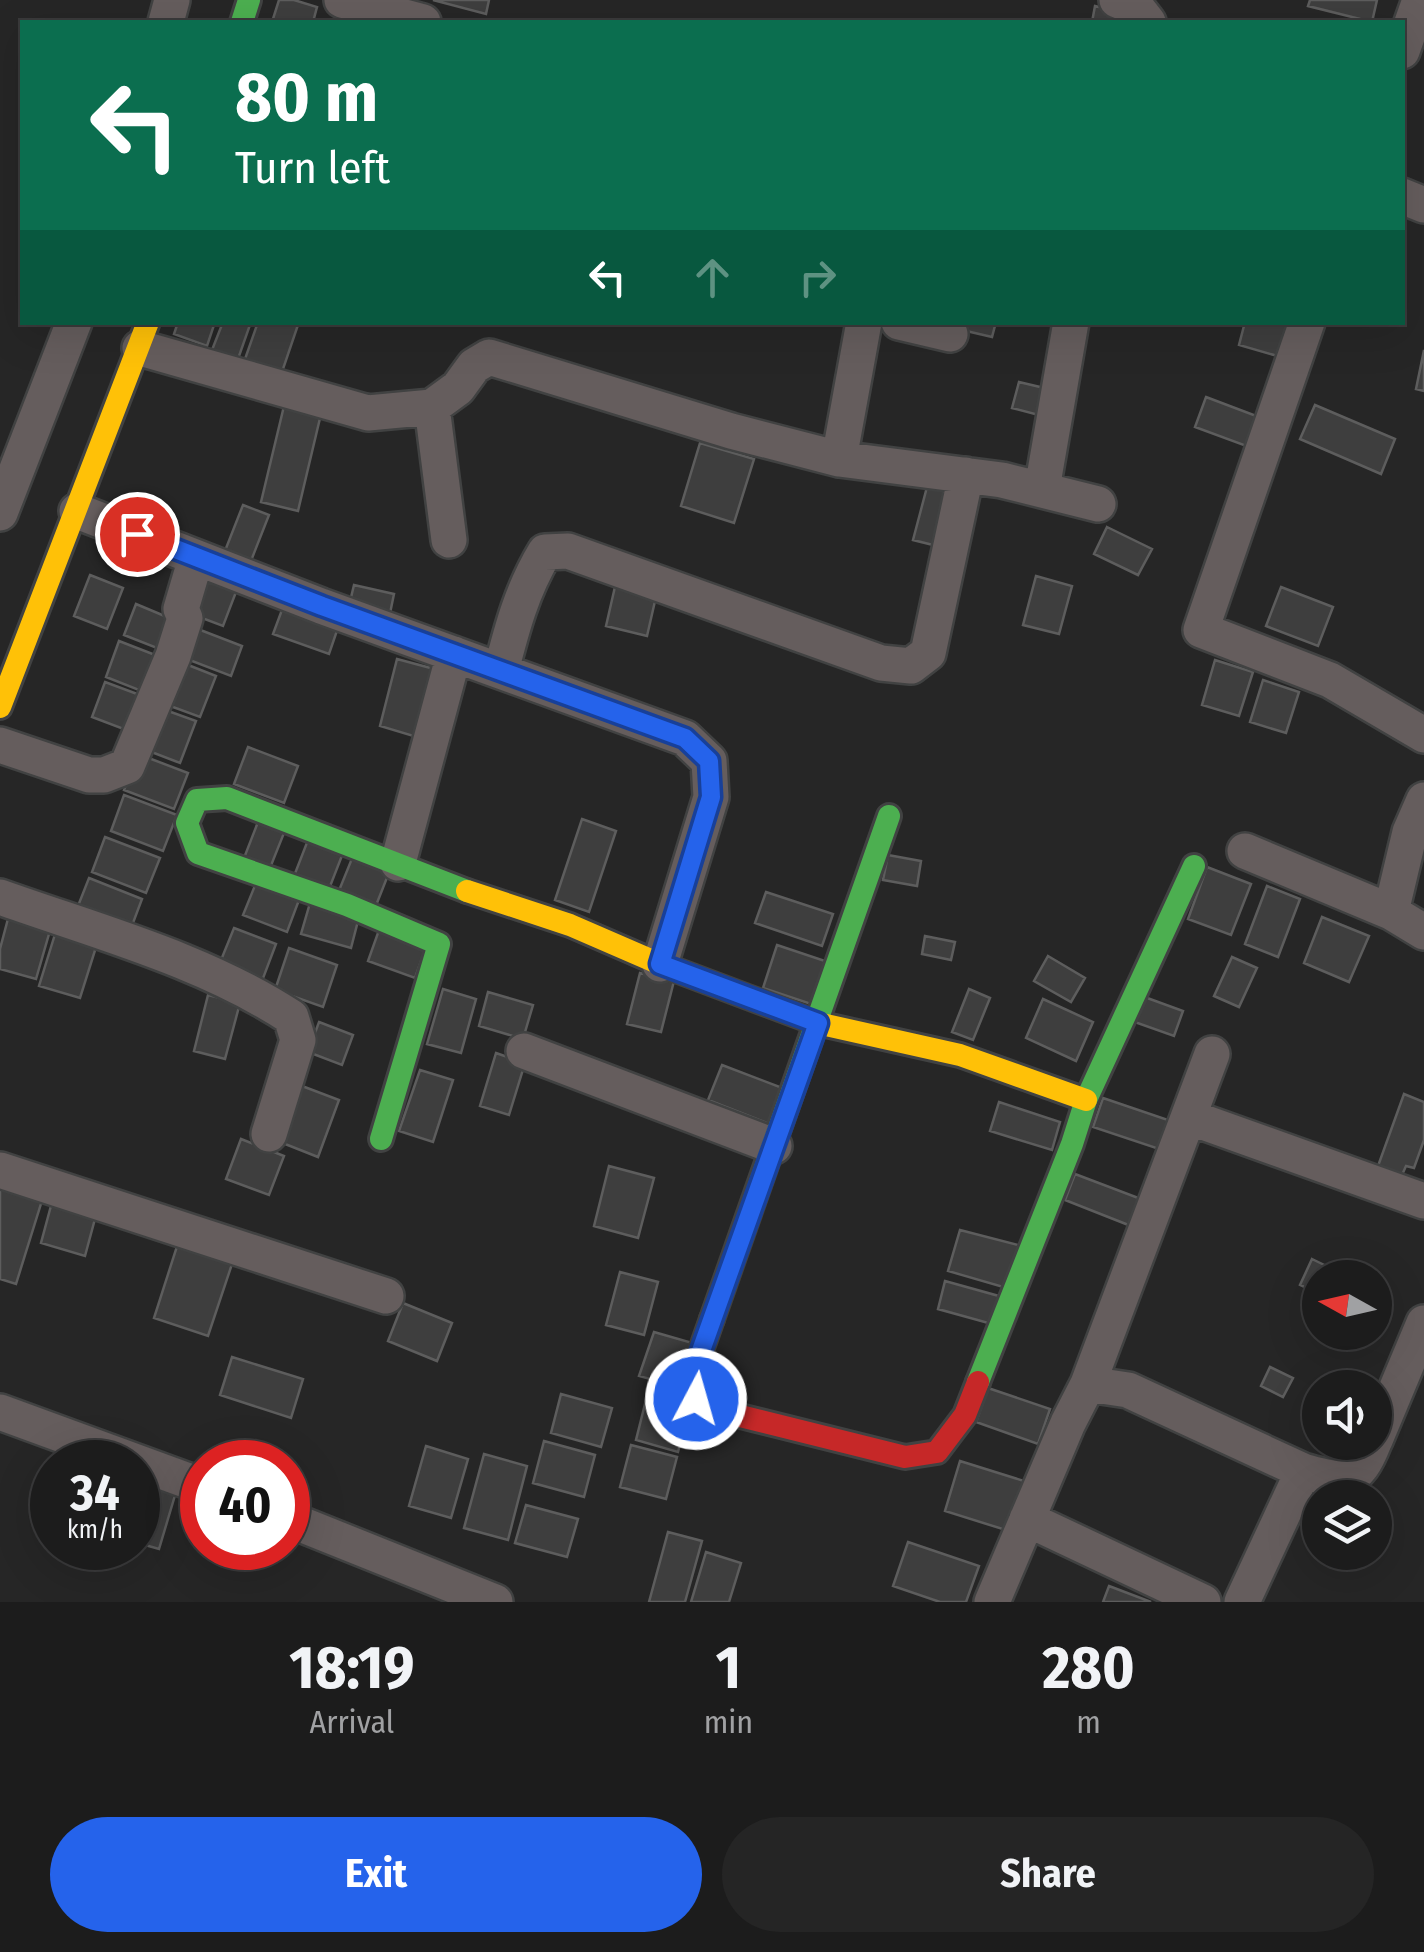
<!DOCTYPE html>
<style>
:root{--surface:#1c1c1c;--page:#252525;--text:#f1f3f6;--muted:#a0a1a3;--line:#3a3a3b;--accent:#2563eb}
body{margin:0;font-family:"Fira Sans Condensed",sans-serif;background:var(--page);color:var(--text);height:100vh;display:flex;flex-direction:column;font-size:38px;white-space:nowrap}
*{box-sizing:border-box;margin:0}
p{font-size:32px;color:var(--muted)}
.icon{flex:none;width:55px;height:55px;fill:none;stroke:currentColor;stroke-width:2;stroke-linecap:round;stroke-linejoin:round}
.map{position:relative;height:1602px;overflow:hidden}
.details{display:flex;flex-direction:column;background:var(--surface);flex:1}
.details>*{flex:none}
.banner{position:absolute;left:20px;top:20px;width:1385px;height:305px;border-radius:0px;box-shadow:0 10px 40px #0002,0 0 0 2px var(--line);background:#0b6e4f;color:#fff;overflow:hidden}
.needle{width:65px;rotate:278deg}
.tools{position:absolute;left:1302px;top:1260px;display:grid;gap:20px}
.tools a{display:grid;place-items:center;width:90px;height:90px;border-radius:50%;background:var(--surface);box-shadow:0 10px 40px #0002,0 0 0 2px var(--line);font-size:50px}
.speed{position:absolute;left:30px;top:1440px;display:flex;gap:20px;font-size:50px;font-weight:700;text-align:center}
.speed>*{display:grid;place-content:center;width:130px;height:130px;border-radius:50%;background:var(--surface);box-shadow:0 10px 40px #0002,0 0 0 2px var(--line);line-height:1}
.speed small{font-size:25px;font-weight:400}
.speed .limit{border:15px solid #d22;background:#fff;color:#111}
.pin{position:absolute;display:grid;place-items:center;width:85px;height:85px;color:#fff;margin:-42px;border:5px solid #fff;border-radius:50%;box-shadow:0 2px 10px #0007}
.me{position:absolute;width:110px;margin:-55px;rotate:6deg;stroke-linejoin:round;filter:drop-shadow(0 0 8px #0008)}
.turn{display:flex;align-items:center;gap:35px;height:210px;padding:0 50px;font-size:45px}
.turn .icon{width:130px;height:130px;stroke-width:2.5}
.turn b{display:block;font-size:70px;line-height:85px}
.lanes{display:flex;align-items:center;height:95px;padding:0 50px;background:#0003;justify-content:center;gap:50px;direction:ltr}
.lanes .off{opacity:.35}
.eta{display:flex;justify-content:space-evenly;align-items:center;height:170px;text-align:center}
.eta b{font-size:60px;font-weight:700;line-height:70px}
.primary-button{display:flex;gap:20px;margin-top:auto;padding:20px 50px}
.primary-button a{flex:1;height:115px;border-radius:60px;background:var(--accent);color:#fff;font-size:40px;font-weight:700;line-height:115px;text-align:center}
.primary-button a+a{background:var(--page);color:var(--text)}
.map>svg:first-child{display:block}
.building{fill:#3e3e3e;stroke:#5d5d5d;stroke-width:2.5}
.lines{fill:none;stroke-linecap:round;stroke-linejoin:round}
.street-casing{stroke:#414242;stroke-width:40}
.fast-casing{stroke:#414242;stroke-width:28}
.slow-casing{stroke:#414242;stroke-width:28}
.jam-casing{stroke:#414242;stroke-width:28}
.street{stroke:#655d5d;stroke-width:35}
.fast{stroke:#4caf50;stroke-width:22}
.slow{stroke:#ffc107;stroke-width:22}
.jam{stroke:#c62828;stroke-width:22}
.route-casing{stroke:#184099;stroke-width:25}
.route{stroke:#2563eb;stroke-width:18}
</style>
<div class="map">
<svg width="1424" height="1602" viewBox="0 0 1424 1602">
<rect width="100%" height="100%" fill="#262626"/>
<path class="building" d="M279,0h15l23,7 -4,15h-41z
M433,0h56l-3,14z
M1310,0h67l-5,22 -64,-16z
M1095,6l54,13 -1,3h-56z
M178,322h37l-8,24 -33,-12z
M223,322h28l-13,37 -26,-9z
M258,322h41l-17,50 -37,-13z
M963,322h33l-4,15 -30,-7z
M1245,322h45l-9,35 -42,-12z
M1424,350v41l-8,-2z
M1019,382l38,9 -7,27 -38,-10z
M1206,397l53,20 -10,30 -54,-20z
M1315,405l80,34 -14,35 -81,-35z
M284,406l37,8 -23,97 -37,-9z
M700,443l54,16 -20,64 -53,-17z
M927,487l28,7 -14,53 -28,-7z
M243,505l26,10 -22,56 -26,-10z
M1107,527l45,22 -14,26 -44,-21z
M90,575l33,13 -16,41 -33,-13z
M1036,576l36,10 -13,48 -36,-9z
M199,577l37,15 -13,34 -37,-14z
M617,578l41,10 -11,48 -41,-10z
M354,585l40,9 -6,29 -41,-9z
M1281,587l52,20 -15,39 -52,-20z
M286,599l55,20 -12,35 -56,-20z
M136,604l43,18 -12,30 -43,-17z
M190,626l52,20 -11,30 -52,-20z
M119,641l44,17 -14,36 -43,-17z
M397,659l41,11 -18,68 -40,-12z
M1215,660l38,12 -14,44 -37,-11z
M178,661l38,15 -16,41 -38,-14z
M1263,680l36,12 -13,41 -36,-11z
M105,682l43,16 -14,35 -42,-16z
M157,707l39,14 -16,42 -39,-15z
M248,747l50,19 -14,37 -50,-19z
M138,754l50,19 -14,36 -50,-19z
M124,795l53,20 -14,36 -52,-20z
M582,819l34,12 -27,81 -34,-12z
M258,822l26,11 -14,35 -26,-10z
M105,837l55,21 -14,35 -54,-21z
M308,840l35,13 -14,36 -35,-13z
M888,855l33,6 -4,25 -34,-6z
M353,856l37,14 -15,38 -37,-15z
M1207,867l44,17 -20,51 -43,-16z
M89,878l53,21 -12,32 -54,-20z
M256,883l43,17 -12,32 -44,-17z
M1267,886l33,13 -22,58 -33,-13z
M766,892l67,22 -11,32 -67,-23z
M310,903l49,14 -8,31 -50,-14z
M9,915l42,12 -15,52 -36,-10v-20z
M1322,917l47,19 -20,46 -45,-19z
M234,928l42,16 -14,37 -43,-16z
M379,930l47,17 -11,31 -47,-17z
M56,931l41,13 -17,54 -41,-12z
M925,936l30,6 -4,18 -29,-6z
M777,945l57,19 -14,43 -57,-19z
M289,948l48,17 -14,42 -48,-17z
M1048,956l37,22 -14,24 -37,-21z
M1232,957l25,11 -18,39 -25,-11z
M640,973l34,8 -13,51 -34,-8z
M443,989l33,10 -15,54 -34,-9z
M969,989l21,9 -17,42 -21,-8z
M488,992l45,13 -10,34 -44,-13z
M208,995l32,8 -15,56 -31,-8z
M1139,995l44,16 -9,25 -45,-16z
M1043,999l50,23 -17,39 -50,-23z
M319,1022l34,13 -11,30 -34,-13z
M496,1053l29,10 -16,52 -29,-9z
M722,1065l63,24 -13,36 -64,-25z
M420,1070l33,10 -20,62 -34,-11z
M302,1086l37,14 -21,57 -38,-15z
M1404,1094l20,8v38l-10,28 -8,-2 -4,9 -24,-9z
M1103,1098l65,22 -9,29 -66,-22z
M999,1102l61,20 -8,28 -62,-19z
M241,1139l43,17 -15,39 -43,-16z
M609,1166l45,12 -16,60 -44,-12z
M1075,1174l66,25 -10,27 -66,-26z
M0,1180l44,14 -28,90 -16,-5z
M52,1202l44,13 -11,41 -44,-13z
M960,1230l62,16 -12,43 -62,-18z
M179,1240l55,18 -26,78 -54,-18z
M1312,1259l39,19h-31v16l-20,-9z
M620,1272l38,10 -14,53 -38,-10z
M945,1281l61,17 -7,28 -61,-17z
M403,1303l49,20 -15,38 -49,-20z
M654,1332l42,12 -13,44 -44,-12z
M232,1357l71,22 -12,39 -71,-23z
M1270,1367l23,11 -10,19 -22,-11z
M988,1388l62,21 -12,35 -62,-22z
M561,1394l51,14 -11,39 -50,-14z
M646,1400l43,11 -11,41 -42,-12z
M544,1441l51,14 -11,42 -51,-14z
M631,1445l46,12 -11,42 -46,-12z
M426,1446l42,13 -17,59 -42,-12z
M484,1454l43,12 -19,74 -44,-12z
M960,1461l64,20 -15,50 -64,-20z
M146,1484l30,8 -17,57 -21,-6v-31z
M526,1505l52,14 -11,38 -52,-14z
M668,1532l34,9 -17,61h-36z
M908,1542l71,24 -13,36h-26l-47,-16z
M706,1552l35,11 -12,39h-38z
M1109,1586l42,16h-48z"/>
<g class="lines">
<g class="street-casing">
<path id="street" d="M342,0l81,22
M1117,0l20,8 11,14
M166,22l6,-22
M1402,51l18,-51
M1402,196l22,9
M899,322l51,12
M1307,322l-106,308 129,50 94,55
M140,348l228,65 64,-6 26,-19 16,-22 15,-9 242,74 108,28 163,21 96,24
M432,407l17,133
M839,459l25,-137
M1042,489l29,-167
M77,511l244,95 364,132 24,23 2,36 -51,167
M0,513l74,-191
M501,671c11,-43 21,-81 44,-119l23,-1 313,112 30,3 17,-13 38,-178
M0,745l89,30h15l23,-9 46,-110 12,-38 -4,-9 15,-51
M1424,800l-14,32 -19,80 33,20
M1245,851l146,61
M398,863l56,-209
M0,897c98,35 204,63 291,120l7,23 -29,94
M524,1051l250,95
M1189,1117l235,84
M0,1170l386,126
M1088,1384l124,-330
M0,1412l202,74
M1375,1440l49,-117
M288,1519l207,83
M1027,1519l176,83
M992,1602l76,-179 20,-39 40,6 175,81c42,12 54,14 71,-29
M1242,1602l61,-131"/>
</g>
<g class="fast-casing">
<path id="fast" d="M242,22l7,-22
M381,1139l58,-195 -92,-39 -149,-52 -11,-30 10,-23 30,-2 240,93
M712,1319l177,-503
M978,1382l94,-238 14,-44 108,-234"/>
</g>
<g class="slow-casing">
<path id="slow" d="M0,707l148,-385
M467,891l103,34 90,39 157,59 143,32 126,45"/>
</g>
<g class="jam-casing">
<path id="jam" d="M712,1319l-20,57 4,23 20,11 189,47 32,-5 28,-37 13,-33"/>
</g>
<use href="#street" class="street"/>
<use href="#fast" class="fast"/>
<use href="#slow" class="slow"/>
<use href="#jam" class="jam"/>
</g>
<g class="lines">
<g class="route-casing">
<path id="route" d="M137,534l185,72 363,132 24,23 2,36 -51,167 158,59 -126,353 4,23"/>
</g>
<use href="#route" class="route"/>
</g>
</svg>
<div class="tools">
<a><svg class="needle" viewBox="-14 -14 28 28"><path d="M0-13l5 13h-10z" fill="#e53935"/><path d="M0 13l5-13h-10z" fill="#a0a1a3"/></svg></a>
<a><svg class="icon" aria-label="sound" viewBox="0 0 24 24"><path d="M4 9h4l5-4v14l-5-4H4zM17 9q2 3 0 6"/></svg></a>
<a><svg class="icon" aria-label="layers" viewBox="0 0 24 24"><path d="M12 4l9 5-9 5-9-5zM3 14l9 5 9-5"/></svg></a>
</div>
<div class="speed"><div>34<small>km/h</small></div><div class="limit">40</div></div>
<div class="pin" style="left:137px;top:534px;background:#d93025"><svg class="icon" aria-label="arrive" viewBox="0 0 24 24"><path d="M6 21V4h12l-3 4 3 4H6"/></svg></div>
<svg class="me" style="left:696px;top:1399px" viewBox="-20 -20 40 40"><circle r="17" fill="#2563eb" stroke="#fff" stroke-width="3"/><path d="M0-11L8 9 0 5-8 9z" fill="#fff"/></svg>
<div class="banner">
<div class="turn"><svg class="icon" aria-label="left" viewBox="0 0 24 24"><path d="M17 20v-9H6M10 6l-5 5 5 5"/></svg><div><b>80 m</b>Turn left</div></div>
<div class="lanes"><svg class="icon" aria-label="left" viewBox="0 0 24 24"><path d="M17 20v-9H6M10 6l-5 5 5 5"/></svg><svg class="icon off" aria-label="ahead" viewBox="0 0 24 24"><path d="M12 20V5M6 11l6-6 6 6"/></svg><svg class="icon off" aria-label="right" viewBox="0 0 24 24"><path d="M7 20v-9h11M14 6l5 5-5 5"/></svg></div>
</div>
</div>
<section class="details">
<div class="eta">
<div><b>18:19</b><p>Arrival</p></div>
<div><b>1</b><p>min</p></div>
<div><b>280</b><p>m</p></div>
</div>
<div class="primary-button"><a>Exit</a><a>Share</a></div>
</section>
